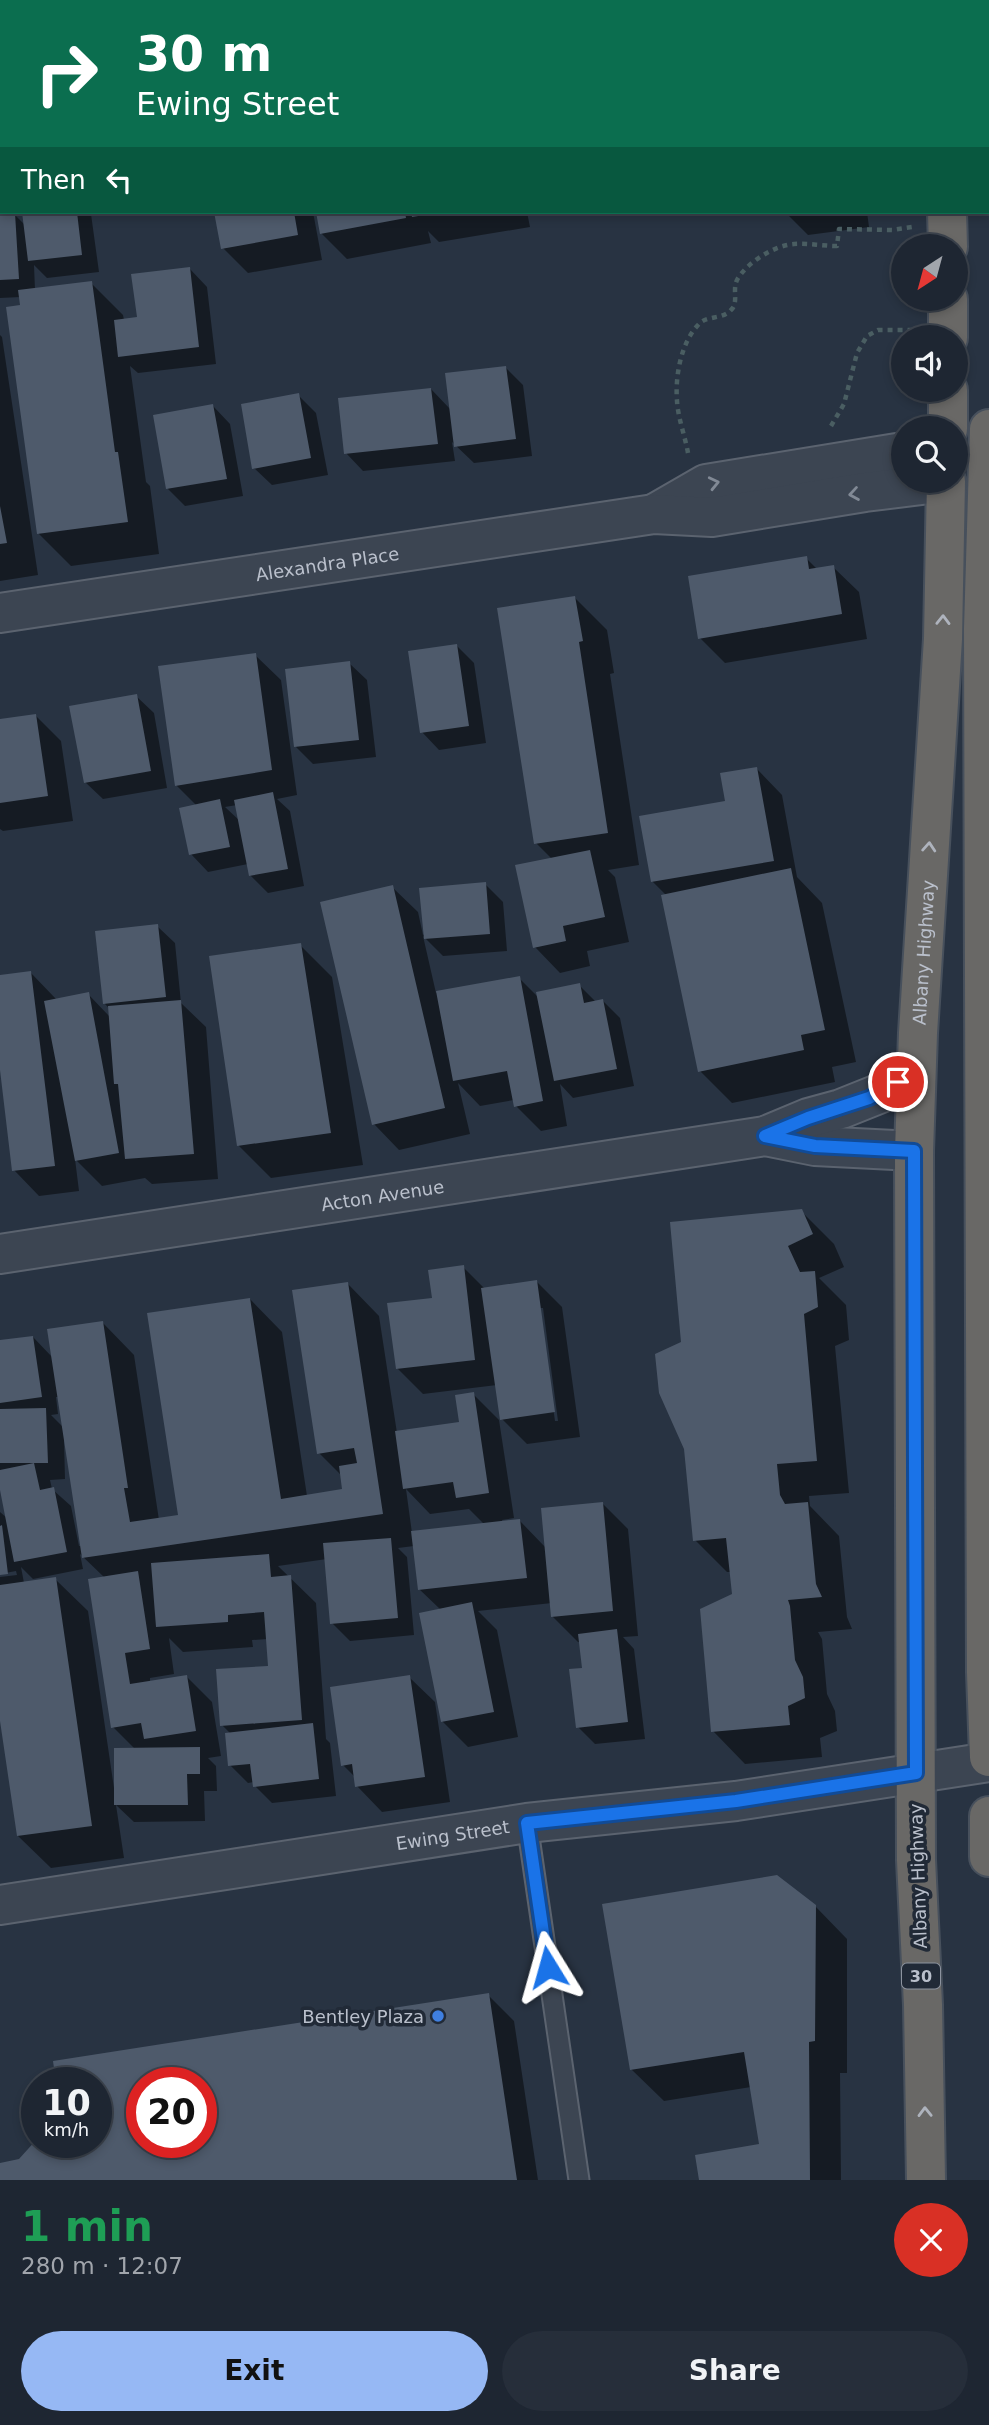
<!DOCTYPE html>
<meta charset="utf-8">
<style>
:root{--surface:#1e2632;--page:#262e3a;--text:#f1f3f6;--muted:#a1a5ac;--line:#3c434d;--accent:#96b8f4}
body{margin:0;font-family:"DejaVu Sans",sans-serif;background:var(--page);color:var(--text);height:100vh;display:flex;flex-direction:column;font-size:26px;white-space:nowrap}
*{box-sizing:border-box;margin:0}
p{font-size:23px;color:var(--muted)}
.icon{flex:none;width:38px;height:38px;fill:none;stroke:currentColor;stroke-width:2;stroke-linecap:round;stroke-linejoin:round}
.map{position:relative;height:2180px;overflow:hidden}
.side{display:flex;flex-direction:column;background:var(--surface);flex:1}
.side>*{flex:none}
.top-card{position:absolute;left:0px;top:0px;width:990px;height:214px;box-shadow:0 4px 10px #0003,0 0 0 2px var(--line);background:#0b6e4f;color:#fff;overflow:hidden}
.needle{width:46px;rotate:216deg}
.tools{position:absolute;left:891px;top:234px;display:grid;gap:14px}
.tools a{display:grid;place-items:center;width:77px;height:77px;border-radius:50%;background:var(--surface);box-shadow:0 4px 10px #0003,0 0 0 2px var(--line);font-size:35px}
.speed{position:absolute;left:21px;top:2067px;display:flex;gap:14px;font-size:35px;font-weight:700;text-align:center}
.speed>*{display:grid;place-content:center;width:91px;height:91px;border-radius:50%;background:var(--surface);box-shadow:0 4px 10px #0003,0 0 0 2px var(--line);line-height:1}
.speed small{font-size:18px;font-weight:400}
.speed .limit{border:10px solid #d22;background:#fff;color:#111}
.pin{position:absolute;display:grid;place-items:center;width:60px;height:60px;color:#fff;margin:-30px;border:4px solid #fff;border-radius:50%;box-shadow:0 2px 7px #0007}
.me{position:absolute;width:77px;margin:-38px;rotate:352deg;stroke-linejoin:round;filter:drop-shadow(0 0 5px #0008)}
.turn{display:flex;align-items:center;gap:24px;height:147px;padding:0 21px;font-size:32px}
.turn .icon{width:91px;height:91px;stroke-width:2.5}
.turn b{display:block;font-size:49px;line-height:60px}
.then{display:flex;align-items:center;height:66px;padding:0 21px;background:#0003;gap:14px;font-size:26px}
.round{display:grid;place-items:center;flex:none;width:74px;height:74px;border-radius:37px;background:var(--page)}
.summary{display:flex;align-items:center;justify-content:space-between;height:119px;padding:0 21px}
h1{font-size:42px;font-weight:700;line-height:52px;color:#1e9e55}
.primary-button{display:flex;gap:14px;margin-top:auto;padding:14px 21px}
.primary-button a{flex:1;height:80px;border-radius:42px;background:var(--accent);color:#111;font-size:28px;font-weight:700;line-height:80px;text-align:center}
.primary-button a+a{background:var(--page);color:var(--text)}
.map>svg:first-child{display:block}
.shadow{fill:#0007;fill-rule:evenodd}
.building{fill:#4e5a6b;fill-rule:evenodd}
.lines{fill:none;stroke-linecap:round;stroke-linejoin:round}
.service-casing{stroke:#5b636f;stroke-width:23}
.minor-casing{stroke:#5b636f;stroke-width:42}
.tertiary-casing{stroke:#5b636f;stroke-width:42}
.trunk-casing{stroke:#47505c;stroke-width:42}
.path{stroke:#4a5e62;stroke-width:4.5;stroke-dasharray:5 5;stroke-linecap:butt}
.service{stroke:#3c4552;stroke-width:19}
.minor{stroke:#3c4552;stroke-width:38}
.tertiary{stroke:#3c4552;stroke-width:38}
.trunk{stroke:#696866;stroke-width:38}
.oneway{stroke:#818995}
.oneway2{stroke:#aeb3bd}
.route-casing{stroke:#114b97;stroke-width:18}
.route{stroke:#1a73e8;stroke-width:12}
.shop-dot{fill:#3f7fe0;stroke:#212a37;stroke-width:2.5}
.labels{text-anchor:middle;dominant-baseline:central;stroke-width:7;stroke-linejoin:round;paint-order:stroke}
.shield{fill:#212a37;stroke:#8c939f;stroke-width:2}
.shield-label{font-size:16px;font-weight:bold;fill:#bac0cc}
.street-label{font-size:18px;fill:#bac0cc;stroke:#212a37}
.poi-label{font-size:18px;fill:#bac0cc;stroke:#212a37;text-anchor:end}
</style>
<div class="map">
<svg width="989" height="2180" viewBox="0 0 989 2180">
<rect width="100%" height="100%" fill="#283342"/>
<path class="shadow" d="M246,0h17l2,2h-33z
M406,0h88v2h-88z
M505,0h66v2h-66z
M726,0h107l2,2h-127z
M0,40h2v133l-2,-1z
M24,212h66l1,2 8,58 -52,6 -13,-13 1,25 56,-7 32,32 1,5 14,-1 52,-50 17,18 9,77 -78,9 -8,-7 16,116 4,4 9,68 -88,12 -32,-32 -18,-237 -21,1v-83h15l10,10z
M216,212h97l9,48 -74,13 -25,-25z
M317,212h210l3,15 -91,15 -11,-11 3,12 -84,16 -26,-26z
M785,212h82l2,15 -61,8z
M0,335l2,2 36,238 -38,6z
M506,368l17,17 9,71 -58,7 -22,-21 3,19 -92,10 -17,-18 85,-64 20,21z
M298,395l18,18 12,62 -56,10 -18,-17z
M213,406l17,18 13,72 -58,10 -17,-17z
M806,558l12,12 15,-3 26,25 8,47 -142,24 -25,-25z
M575,598l32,32 7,43 -4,1 29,191 -31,5 7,7 14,65 -42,9 3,15 -30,7 -25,-26 17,-88 -16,-16z
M457,646l17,17 12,80 -47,7 -17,-18z
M255,655l26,25 16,115 -20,4 13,12 14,75 -36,7 -18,-18 -2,-11 -40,8 -17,-18 6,-48 -21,-21zM237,805l3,16 -15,-14z
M349,663l18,17 9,77 -63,7 -17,-17z
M136,696l18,17 13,75 -64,11 -18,-17z
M35,715l26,26 12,80 -70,10 -3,-2v-109z
M757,769l25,26 15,82 25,26 34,159 -24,5 3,15 -103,21 -32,-32 -33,-175 -15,-15z
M485,884l18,18 4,49 -64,5 -20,-20 13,57 83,-15 21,21 39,-14 17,17 7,-1 17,17 14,68 -61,12 -13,-14 7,42 -26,5 -25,-25 -2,-6 -34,6 -22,-23 12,51 -71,16 -25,-26 18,-237 26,25 5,23z
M157,926l18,17 6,60 25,24 12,152 -66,5 -7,-6 -43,8 -27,-27 4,32 -40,5 -25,-26 -14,-115v-79l31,-3 25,26 32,-5 22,23v-8l-5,-5z
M300,945l32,32 31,188 -92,13 -32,-32z
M801,1211l33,33 10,23 -25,11 27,27 3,35 -14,6 14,147 -40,3 1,10 29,30 8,81 5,12 -34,3 4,7 5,55 8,17 2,20 -17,7 2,19 -77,7 -32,-33 21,-136 -3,-23h-4l-32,-32 -12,-197z
M463,1267l22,22 52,-7 25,25 18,130 -53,7 -25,-25 -5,-34 -74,9 -26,-26 37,-69zM539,1308h4l15,113h-3z
M347,1283l32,33 18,117 64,-10 12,-29 26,26 15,98 -12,2 1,3 17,-2 26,27 56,-45 26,26 10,107 -15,1 11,12 11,90 -50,5 -17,-17 6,-58 -3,-27h-3l-25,-25 -1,-14 -74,8 19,19 21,107 -50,10 -26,-26 -1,-111 -22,-21 -5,-43 -16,2 9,9 7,78 -64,6 -18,-18 -5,-64 -49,7 38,37 10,136 4,4 6,53 -64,7 -17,-17 -1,-4 -6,1 -18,-18 1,-31 -9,-9 48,-58 -2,-28 -16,1 1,7 -70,5 -14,-14 5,36 -24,4v5l37,-6 25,25 9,54 -13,2 8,8 1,25h-13l1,30 -71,1 -18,-17 8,53 -73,10 -33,-32 -18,-127v-132l17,-2 -1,-4 -16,3v-62l8,7 -8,-38v-139l33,-5 20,21 49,-36 32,33 25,165 21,-3 70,-218 32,33 25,164 37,-5 -2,-15 -23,-23zM56,1397h3l5,31 -13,-13 7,-1zM64,1441h2l16,105h-3l-8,-40 -19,-17 -2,-9 15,-1zM406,1489l24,25 39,-5 16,16 -73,8zM80,1554l25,24 8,149 22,22 -19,39h-2l-26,-177 -33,-32 -31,4 -3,-16 12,12 50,-10z
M409,1677l26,25 15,100 -68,10 -25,-26 -1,-8 -13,-13z
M815,1906l32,33v134h-7l1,107h-140l60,-34 -10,-59 -87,14 -33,-32z
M488,1995l26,26 24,159h-538v-16l20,-3 17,-19h59v-60h-38l-3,-19zM142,2082h59v60h-59z"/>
<path class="building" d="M22,212h55l5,43 -54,6z
M214,212h80l4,23 -77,14z
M316,212h89l1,6 -86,16z
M411,212h26v1l-25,4z
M15,213l4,66 -19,1v-66z
M190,267l9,80 -81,10 -4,-37 23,-3 -6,-43z
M92,281l23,171h3l10,70 -91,12 -31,-227 14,-2 -2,-15z
M506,366l10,73 -62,8 -9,-74z
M431,388l7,56 -94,10 -6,-56z
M299,393l12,65 -59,11 -11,-65z
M213,404l14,75 -61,10 -13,-74z
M0,506l7,37 -7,1z
M807,556l2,13 25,-4 8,49 -144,25 -10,-63z
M575,596l8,45 -4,1 29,191 -74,11 -37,-236z
M457,644l12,82 -49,7 -12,-82z
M256,653l16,117 -97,16 -17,-120z
M350,661l9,79 -65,7 -9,-78z
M137,694l14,77 -67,12 -15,-77z
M36,714l12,82 -48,7v-84z
M757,767l17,94 -123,21 -12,-66 86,-15 -5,-28z
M273,792l15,77 -39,7 -15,-76z
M220,799l10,48 -41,8 -10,-47z
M590,850l15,67 -42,9 3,15 -33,7 -18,-83z
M791,868l34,162 -24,5 3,15 -106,22 -37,-177z
M486,882l4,52 -66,5 -5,-51z
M393,885l52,223 -73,17 -52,-223z
M158,924l8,73 -63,7 -8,-73z
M301,943l30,190 -94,13 -28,-190z
M31,971l24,195 -43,5 -12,-101v-95z
M520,976l23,125 -29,6 -7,-36 -54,10 -17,-90z
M580,983l4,20 19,-4 14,70 -63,12 -18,-89z
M89,992l30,161 -44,8 -31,-160z
M181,1000l13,154 -69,5 -7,-75h-4l-6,-78z
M802,1209l11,25 -25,12 12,26 15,-1 3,36 -14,7 13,147 -40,3 3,31 5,9 23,-2 8,82 6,13 -34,3 2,6 5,54 8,17 2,21 -17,8 2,19 -79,7 -11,-123 32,-15 -6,-56 -33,3 -9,-92 -25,-56 -4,-39 26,-12 -11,-120z
M464,1265l11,95 -79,9 -9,-66 45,-5 -4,-28z
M537,1280l18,132 -55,8 -19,-132z
M348,1282l35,232 -301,44 -35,-229 56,-8 25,167h-4l6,34 48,-7 -31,-202 103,-15 31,201 61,-10 -3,-23 18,-3 -3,-15 -37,6 -25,-164z
M33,1336l9,61 -42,6v-63z
M474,1392l15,101 -33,5 -3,-16 -50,7 -8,-58 64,-9 -4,-27z
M46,1408l2,55h-14l6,27 14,-3 13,65 -53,10 -14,-72v-20l34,-7h-34v-54z
M603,1502l10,109 -62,6 -10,-109z
M520,1519l7,59 -109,12 -7,-59z
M2,1525l6,49 -8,1v-49z
M391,1538l7,80 -68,6 -7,-81z
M269,1554l2,23 20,-2 11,145 -82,6 -4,-57 52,-3 -4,-54 -36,3v7l-72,5 -5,-64z
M138,1571l12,78 -25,4 5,31 57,-9 9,56 -52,8 -3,-16 -30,5 -23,-149z
M56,1577l36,249 -75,10 -17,-115v-136z
M472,1602l22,110 -53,10 -22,-109z
M617,1629l11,93 -52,6 -7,-59 13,-1 -4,-34z
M410,1675l15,102 -70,10 -3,-23 -11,2 -11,-79z
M313,1723l6,56 -66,8 -3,-23 -22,2 -3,-33z
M200,1747v27h-13l1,31h-74v-57z
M777,1875l39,30 -1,136 -6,1 1,138h-111l-4,-25 64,-11 -15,-92 -114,18 -28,-166z
M489,1993l28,187h-517v-17l19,-4 18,-20v3h59v-60h-40l-3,-21zM142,2082h59v60h-59z"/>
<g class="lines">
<g class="service-casing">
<path id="service" d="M527,1823l52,357"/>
</g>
<g class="minor-casing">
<g id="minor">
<path d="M654,514l52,-30 197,-32"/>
<path id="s1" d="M0,613l654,-99 58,3 153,-25 81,-10"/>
<path d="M765,1136l50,10 99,5"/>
<path id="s2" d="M0,1254l765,-118 43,-18 33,-9 40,-16 35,-22"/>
</g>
</g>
<g class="tertiary-casing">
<g id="tertiary">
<path id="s3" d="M0,1905l527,-82 209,-22 253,-39"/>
</g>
</g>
<g class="trunk-casing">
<g id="trunk">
<path d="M951,2v-2"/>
<path d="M947,212l1,35"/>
<path d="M948,338v-39"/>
<path d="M948,429v-39"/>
<path d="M989,429l-6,200 3,1043 3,85"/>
<path d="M989,1816v41"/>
<path id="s4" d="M926,2180l-3,-175 -7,-145 -2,-709 4,-118 25,-394 3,-158"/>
</g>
</g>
<path class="path" d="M831,426l13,-22 13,-51 10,-17 11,-6h35
M688,453c-3,-17 -10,-35 -11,-52 -2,-25 4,-58 21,-76 8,-10 24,-5 33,-15 8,-7 1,-20 6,-30 9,-17 38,-35 57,-36 14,-1 29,2 43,2l2,-17 53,1 20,-3"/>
<use href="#service" class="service"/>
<use href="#minor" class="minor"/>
<use href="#tertiary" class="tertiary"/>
<use href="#trunk" class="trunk"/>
</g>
<defs><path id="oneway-chevron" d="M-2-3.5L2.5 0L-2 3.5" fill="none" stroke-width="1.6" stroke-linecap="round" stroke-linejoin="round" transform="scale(1.75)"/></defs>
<g class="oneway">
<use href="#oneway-chevron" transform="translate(714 483) rotate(-13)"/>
<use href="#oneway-chevron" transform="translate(854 494) rotate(171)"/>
</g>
<g class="oneway2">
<use href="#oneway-chevron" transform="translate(943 620) rotate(-89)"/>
<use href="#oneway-chevron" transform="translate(929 847) rotate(-86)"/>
<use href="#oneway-chevron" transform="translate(925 2112) rotate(-91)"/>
</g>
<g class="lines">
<g class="route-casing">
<path id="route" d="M548,1967l-21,-144 209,-22 180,-28 -2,-622 -99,-5 -50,-10 43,-18 61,-20 29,-16"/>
</g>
<use href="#route" class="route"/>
</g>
<circle class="shop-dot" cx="438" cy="2016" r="7"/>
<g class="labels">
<rect class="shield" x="902" y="1963.5" width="38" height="25" rx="5"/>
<g class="shield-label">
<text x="921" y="1976">30</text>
</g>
<g class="street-label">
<text stroke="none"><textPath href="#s1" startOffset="331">Alexandra Place</textPath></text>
<text stroke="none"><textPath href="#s4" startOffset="1228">Albany Highway</textPath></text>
<text stroke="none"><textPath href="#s2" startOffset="387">Acton Avenue</textPath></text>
<text stroke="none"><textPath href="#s3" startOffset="458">Ewing Street</textPath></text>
<text transform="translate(918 1876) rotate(-92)">Albany Highway</text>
</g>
<g class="poi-label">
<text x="424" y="2016">Bentley Plaza</text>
</g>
</g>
</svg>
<div class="tools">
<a><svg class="needle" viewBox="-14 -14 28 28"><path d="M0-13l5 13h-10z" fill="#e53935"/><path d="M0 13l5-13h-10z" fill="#a1a5ac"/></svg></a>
<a><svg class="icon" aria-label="sound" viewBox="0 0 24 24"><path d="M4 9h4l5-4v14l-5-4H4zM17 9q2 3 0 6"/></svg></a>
<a><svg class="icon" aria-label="search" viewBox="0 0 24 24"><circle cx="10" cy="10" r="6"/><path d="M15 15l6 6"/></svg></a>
</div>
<div class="speed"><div>10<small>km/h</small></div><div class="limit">20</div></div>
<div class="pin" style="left:898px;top:1082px;background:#d93025"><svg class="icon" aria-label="arrive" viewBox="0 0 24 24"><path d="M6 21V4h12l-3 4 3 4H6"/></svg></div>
<svg class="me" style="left:548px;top:1967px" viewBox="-20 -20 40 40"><path d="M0-17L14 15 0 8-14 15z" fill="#1a73e8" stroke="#fff" stroke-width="4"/></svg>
<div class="top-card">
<div class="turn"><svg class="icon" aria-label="right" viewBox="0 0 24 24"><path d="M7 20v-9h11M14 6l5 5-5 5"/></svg><div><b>30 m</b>Ewing Street</div></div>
<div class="then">Then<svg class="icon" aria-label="left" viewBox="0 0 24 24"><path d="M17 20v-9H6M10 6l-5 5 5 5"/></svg></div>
</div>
</div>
<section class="side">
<div class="summary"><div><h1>1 min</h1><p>280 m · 12:07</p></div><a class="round" style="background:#d93025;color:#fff"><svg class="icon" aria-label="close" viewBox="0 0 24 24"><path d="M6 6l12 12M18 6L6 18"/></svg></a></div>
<div class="primary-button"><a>Exit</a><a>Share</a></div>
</section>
